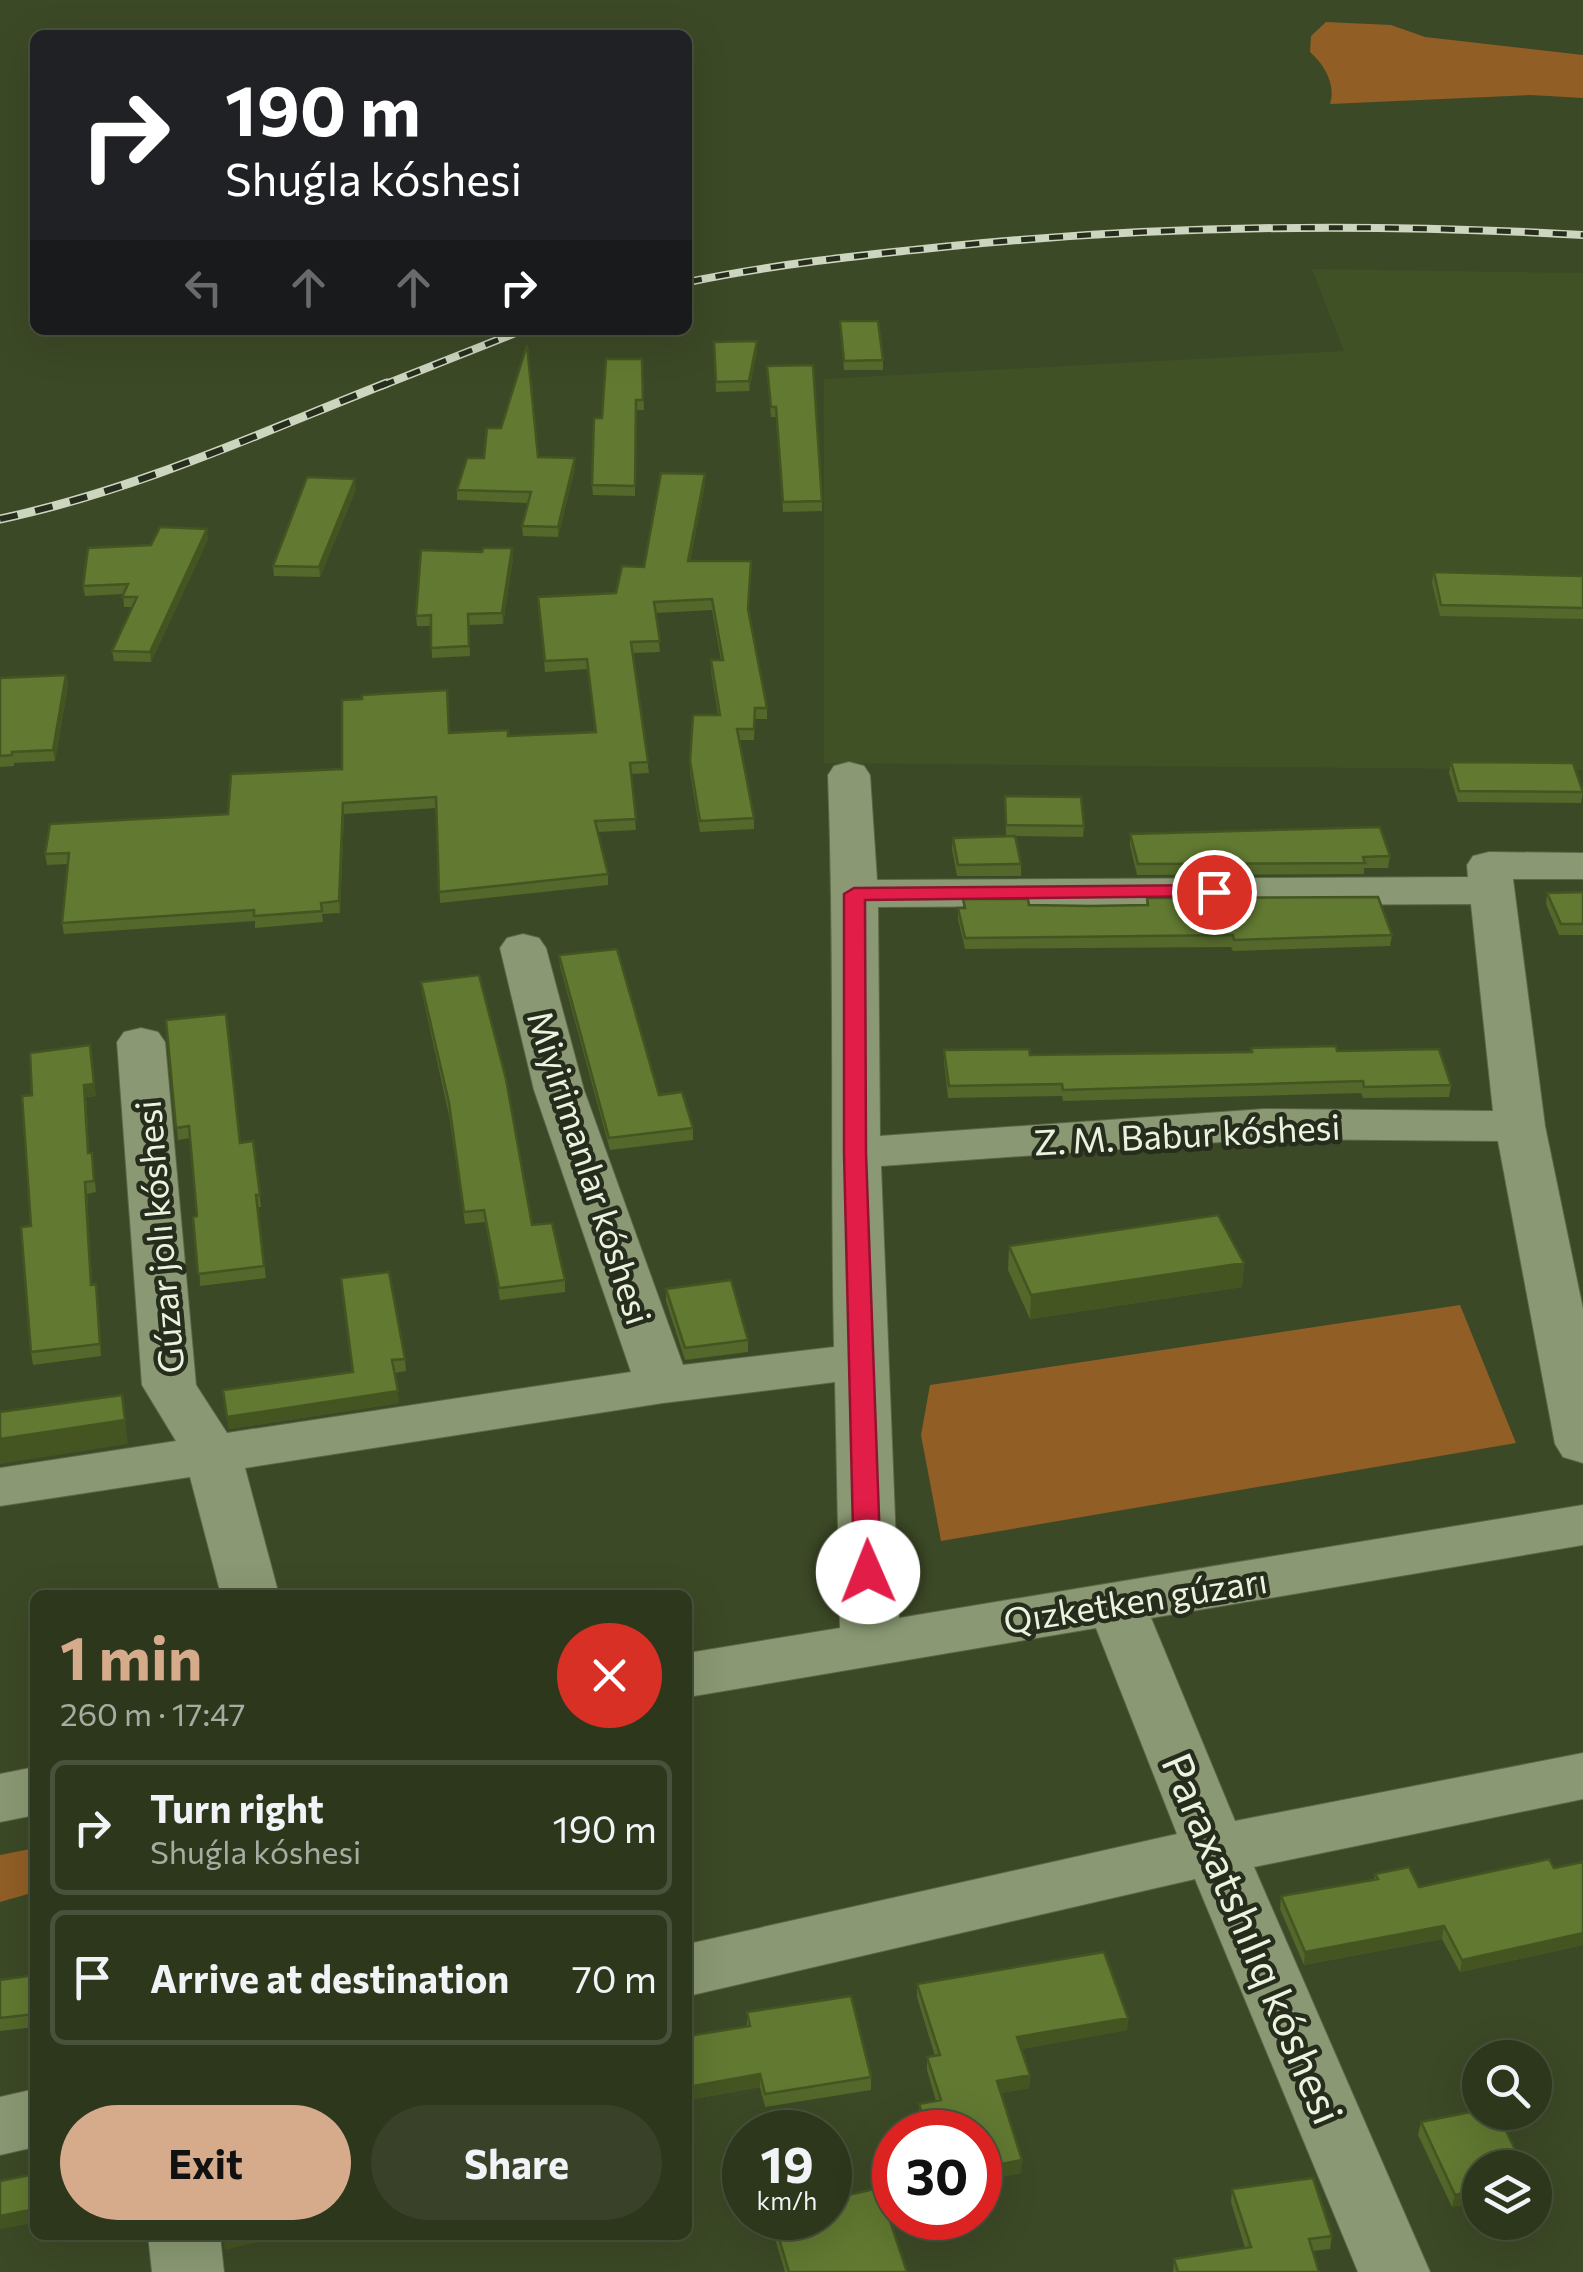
<!DOCTYPE html>
<meta charset="utf-8">
<style>
:root{--surface:#2d371c;--page:#394229;--text:#f1f3f6;--muted:#a7aca3;--line:#48513b;--accent:#d6ab8b}
body{margin:0;font-family:Commissioner,sans-serif;background:var(--page);color:var(--text);height:100vh;display:flex;flex-direction:column;font-size:38px;white-space:nowrap}
*{box-sizing:border-box;margin:0}
p{font-size:32px;color:var(--muted)}
.icon{flex:none;width:55px;height:55px;fill:none;stroke:currentColor;stroke-width:2;stroke-linecap:round;stroke-linejoin:round}
.map{position:relative;flex:1;overflow:hidden}
.drawer{position:absolute;left:30px;top:1590px;width:662px;height:650px;display:flex;flex-direction:column;background:var(--surface);border-radius:15px;box-shadow:0 10px 40px #0002,0 0 0 2px var(--line)}
.drawer>*{flex:none}
.top-card{position:absolute;left:30px;top:30px;width:662px;height:305px;border-radius:15px;box-shadow:0 10px 40px #0002,0 0 0 2px var(--line);background:#202124;color:#fff;overflow:hidden}
.buttons{position:absolute;left:1462px;top:2040px;display:grid;gap:20px}
.buttons a{display:grid;place-items:center;width:90px;height:90px;border-radius:50%;background:var(--surface);box-shadow:0 10px 40px #0002,0 0 0 2px var(--line);font-size:50px}
.speed{position:absolute;left:722px;top:2110px;display:flex;gap:20px;font-size:50px;font-weight:700;text-align:center}
.speed>*{display:grid;place-content:center;width:130px;height:130px;border-radius:50%;background:var(--surface);box-shadow:0 10px 40px #0002,0 0 0 2px var(--line);line-height:1}
.speed small{font-size:25px;font-weight:400}
.speed .limit{border:15px solid #d22;background:#fff;color:#111}
.pin{position:absolute;display:grid;place-items:center;width:85px;height:85px;color:#fff;margin:-42px;border:5px solid #fff;border-radius:50%;box-shadow:0 2px 10px #0007}
.me{position:absolute;width:110px;margin:-55px;rotate:359deg;stroke-linejoin:round;filter:drop-shadow(0 0 8px #0008)}
.turn{display:flex;align-items:center;gap:35px;height:210px;padding:0 30px;font-size:45px}
.turn .icon{width:130px;height:130px;stroke-width:2.5}
.turn b{display:block;font-size:70px;line-height:85px}
.lanes{display:flex;align-items:center;height:95px;padding:0 30px;background:#0003;justify-content:center;gap:50px;direction:ltr}
.lanes .off{opacity:.35}
.round{display:grid;place-items:center;flex:none;width:105px;height:105px;border-radius:52px;background:var(--page)}
.summary{display:flex;align-items:center;justify-content:space-between;height:170px;padding:0 30px}
h1{font-size:60px;font-weight:700;line-height:75px;color:var(--accent)}
.button{display:flex;gap:20px;margin-top:auto;padding:20px 30px}
.button a{flex:1;height:115px;border-radius:60px;background:var(--accent);color:#111;font-size:40px;font-weight:700;line-height:115px;text-align:center}
.button a+a{background:var(--page);color:var(--text)}
ul{padding:0;list-style:none}
li{display:flex;align-items:center;gap:30px;height:135px;margin:0 20px 15px;padding:0 10px;border:5px solid var(--line);border-radius:15px}
li div{flex:1}
li b{display:block;font-size:38px}
li em{font-style:normal}
.map>svg:first-child{display:block}
.built{fill:#415126}
.green{fill:#915e26}
.lines{fill:none;stroke-linecap:round;stroke-linejoin:round}
.minor-casing{stroke:#5b6647;stroke-width:2}
.minor{fill:#8a9973;fill-rule:evenodd}
.rail-far1-casing{stroke:#ccd5be;stroke-width:8}
.rail-casing{stroke:#ccd5be;stroke-width:9}
.rail-far1{stroke:#272d1d;stroke-width:5;stroke-dasharray:14;stroke-linecap:butt}
.rail{stroke:#272d1d;stroke-width:6;stroke-dasharray:18;stroke-linecap:butt}
.wall{fill:#53682a}
.shaded-wall{fill:#452}
.building{fill:#617931;stroke:#452;stroke-width:2.5}
.route{fill:#e11d48;stroke:#92132f;stroke-width:2.5}
.labels{text-anchor:middle;dominant-baseline:central;stroke-width:9;stroke-linejoin:round;paint-order:stroke}
.street-label{font-size:35px;fill:#ebf3df;stroke:#272d1d}
.near-street-label{font-size:42px;fill:#ebf3df;stroke:#272d1d}
</style>
<div class="map">
<svg width="1583" height="2272" viewBox="0 0 1583 2272">
<rect width="100%" height="100%" fill="#3c4926"/>
<path class="built" d="M1312,269l271,4v497l-759,-7v-384l520,-28z"/>
<path class="green" d="M1326,22l65,3 34,12 158,18v43l-52,-3 -201,9c6,-19 -5,-39 -20,-52l1,-16z
M1460,1305l56,138 -575,98 -20,-106 9,-50z
M35,1848v44l-35,10v-47z"/>
<g class="lines">
<g class="minor-casing">
<path id="minor" d="M849,762l15,4 6,9 7,105 591,-3 -1,-12 6,-9 16,-4 94,1v26h-70l32,247 38,183v154l-20,-6 -8,-13 -57,-303 -234,-2 -383,27 18,452 684,-113v40l-432,73 84,203 348,-68v46l-329,68 176,405h-72l-163,-393 -507,117v-52l489,-110 -81,-206 -408,69v-44l152,-25 -5,-246 -172,21 -418,65 34,127h-58l-31,-118 -190,29v-38l176,-27 -34,-56 -25,-343 7,-10 17,-4 17,4 7,10 31,343 31,48 404,-61 -97,-282 -34,-142 7,-10 16,-4 16,4 7,10 38,142 99,275 151,-18c-4,-191 1,-382 -6,-572l6,-9zM1471,904l22,207 -229,-2 -384,27 -2,-229z
M35,1767v48l-35,7v-48z
M35,2089v58l-35,8v-58z
M148,2235h72l4,37h-72z"/>
</g>
<use href="#minor" class="minor"/>
<g class="rail-far1-casing">
<path id="rail-far1" d="M688,282c87,-18 176,-27 264,-36 210,-21 420,-23 631,-11
M381,386l142,-56"/>
</g>
<g class="rail-casing">
<path id="rail" d="M0,519c134,-28 260,-86 387,-136"/>
</g>
<use href="#rail-far1" class="rail-far1"/>
<use href="#rail" class="rail"/>
</g>
<path class="wall" d="M840,321l43,39v10h-39z
M714,342l43,9 -8,40 -33,1z
M642,359l2,51h-8l-1,86 -42,-1 -1,-10 10,-67z
M767,366l55,135v10l-39,1 -7,-95h-5z
M575,468l-17,69 -35,-1 -1,-10 6,-23 -71,-3v-10z
M705,474v10l-15,77 59,51 18,96v11h-12l-1,21h-15l15,78v11l-54,3 -10,-60v-11l28,-46 -7,-44v-11h10l-9,-50 -56,3 4,39 -27,1 16,120 -18,1 5,56 -39,2 11,42v11l-168,18 -4,-95 -92,6 -4,99 -18,1 1,8 -68,6v-7l-191,13 -2,-11 6,-59 -21,1 -2,-11 183,-40 114,-45 107,-36 59,3 87,-4 -7,-63 -43,3 -7,-75 78,-4 28,-26z
M356,489l-36,88 -46,-1 -1,-10z
M208,539l-57,123 -37,-1 -2,-10 20,-44h-8l-1,-13 -38,2 -2,-10 68,-41z
M513,558l-10,66 -34,1 1,31 -38,2 -1,-32h-14l-1,-10z
M1434,572l149,4v43l-143,-3 -8,-33z
M66,675l2,10 -13,76 -41,2v3l-14,1v-89z
M1451,762l132,30 -2,11 -123,-1 -9,-29z
M1005,796l79,30 -1,11 -67,-1 5,28v12h-64l-5,-27 1,-11 53,-2z
M1130,834l260,22 -2,12h-24v6l-227,1 -7,-30z
M1583,892v43h-24l-13,-31 1,-11z
M1147,898l245,37 -2,11 -157,5 -2,-4 -266,2 -7,-30v-11h5v-9l66,6 61,1 56,-1z
M559,955l100,140 34,33v12l-83,10 -50,-184z
M421,982l111,243 33,55v12l-65,8 -15,-78 -20,2 -16,-109 -27,-122z
M166,1020l74,123 13,-2 8,66h-4l9,71 -66,8 -3,-70 -7,-78 -12,2z
M1251,1048l86,3 114,34 -2,12 -86,1 -2,-5 -298,8 -1,-5 -114,2 -4,-36v-12l86,5 221,-3z
M32,1095l64,1 -10,1 3,56h3l4,39 -9,2 5,91 6,11 3,60 -68,9 -2,-13z
M1009,1246l235,17 -2,24 -212,32 -22,-49z
M341,1278l64,81 1,12 -12,2 5,30 -170,26 -6,-39 129,-18z
M666,1289l82,51v12l-63,8 -19,-59z
M1583,1862v83l-123,27 -18,-33 -138,26 -24,-56 1,-13 93,-16 1,-6 44,13 135,-19z
M35,1975v52l-35,4v-51z
M917,1984l211,34 -1,12 -106,19 9,26 -1,13 -28,5 20,80 -41,8v-49h-56l-5,-15v-13l17,-3 -9,-31v-13l8,-1 -18,-59z
M747,2012l124,65v13l-106,17 -5,-20 -72,13v-64l59,-10z
M1421,2122l59,46v33l-28,6 -34,-72z
M1232,2189l100,47 -2,13 -17,2 6,21h-146l1,-13 71,-11 -14,-46z
M771,2218h59l77,54h-122l-14,-47z"/>
<path class="shaded-wall" d="M757,341v10l-8,40v-10z
M575,458v10l-17,69v-10z
M705,474v10l-17,87v-10z
M355,479l1,10 -36,88 -1,-10z
M207,529l1,10 -57,123 -1,-10z
M512,548l1,10 -10,66 -1,-11z
M66,675l2,10 -13,76 -2,-11z
M343,803l1,11 -4,99 -1,-12z
M92,1057l4,39 -10,1 4,68 -6,-80z
M85,1182l2,12 6,103 -2,-12z
M1244,1263l-2,24 -212,32 1,-24z
M96,1284l2,12 3,60 -1,-12z
M398,1391l1,12 -170,26 -2,-12z
M122,1395l6,49 -128,20v-25z
M1444,1926l-2,13 -138,26 1,-13z
M1583,1933v12l-123,27 2,-12z
M1128,2018l-1,12 -110,20v-13z
M760,2074v13l-72,13v-13z
M1030,2075l-1,13 -33,6 1,-13z
M1022,2160l-1,13 -41,8v-13z
M1480,2189v12l-28,6 3,-12z
M35,2209v14l-35,6v-13z
M232,2235h55l-62,15 -2,-13z"/>
<path class="building" d="M840,321h38l5,39 -39,1z
M757,341l-8,40 -33,1 -2,-40z
M527,345l11,112 37,1 -17,69 -36,-1 9,-34 -74,-2 10,-32h17l3,-30h14z
M606,359h36l1,41h-7l-1,86 -43,-1 2,-67h8z
M813,365l9,136 -39,1 -7,-95h-5l-4,-41z
M661,473l44,1 -17,87h63l-3,48 19,99h-12l-1,21h-17l17,89 -54,3 -10,-60 3,-46h27l-9,-55h12l-11,-61 -58,3 6,39 -29,1 17,120 -18,1 6,56 -41,2 13,53 -169,18 -3,-95 -93,6 -4,98 -18,2 1,8 -68,5v-6l-192,13 7,-70 -24,1 5,-30 178,-10 3,-40 111,-5v-69l20,-1v-4l85,-5 2,43 59,-3v6l88,-4 -9,-73 -42,2 -7,-64 78,-4 6,-27 22,1z
M307,477l48,2 -36,88 -46,-1z
M160,527l47,2 -57,123 -38,-1 25,-54h-15l6,-13 -45,2 5,-38 63,-3z
M483,548h29l-10,65 -34,1 1,32 -38,2v-33l-15,1 5,-66 61,2z
M1434,572l149,4v32l-142,-3z
M66,675l-13,75 -41,2v3l-12,1v-78z
M1451,762l122,1 10,29 -124,-1z
M1005,796l76,1 3,29 -78,-1z
M1380,827l10,29 -27,1 2,6 -227,1 -8,-30z
M1015,836l6,28 -63,1 -5,-27z
M1583,892v32h-22l-14,-31z
M1378,897l14,38 -158,5 -1,-5 -268,3 -7,-30h7l-2,-9h65l1,6 61,1 58,-1 -1,-7z
M617,949l42,146 23,-3 11,36 -84,10 -50,-183z
M479,975l27,104 26,146 20,-2 13,57 -66,8 -15,-78 -20,2 -15,-109 -28,-121z
M226,1014l14,129 13,-2 7,54h-4l8,71 -66,8 -5,-57 4,-1 -8,-90 -13,2 -10,-108z
M90,1045l4,39 -10,1 4,68h4l2,28 -9,1 6,103 5,-1 4,60 -69,8 -10,-125 10,-1 -9,-130 10,-1 -2,-42z
M1336,1046l1,5 102,-2 12,36 -87,2 -1,-6 -300,9 -1,-6 -113,2 -5,-36 85,-1 1,6 222,-3 -1,-4z
M1218,1215l26,48 -213,32 -22,-49z
M389,1272l16,87 -13,1 6,31 -171,26 -4,-27 130,-18 -12,-94z
M731,1280l17,60 -63,8 -19,-59z
M122,1395l3,25 -125,19v-27z
M1549,1859l5,9 29,-6v71l-121,27 -18,-34 -139,26 -24,-56 97,-17 -3,-5 34,-7 10,20z
M1104,1952l24,66 -111,19 13,38 -33,6 25,79 -42,8v-36h-52l-9,-28 22,-4 -14,-43 13,-2 -23,-71z
M35,1975v39l-35,4v-38z
M851,1996l20,81 -106,17 -5,-20 -72,13v-51l62,-10 -3,-14z
M1480,2110v2h17l27,56h-44v21l-25,6 -34,-73z
M35,2174v35l-35,7v-35z
M1313,2178l19,58 -23,3 10,33h-141l-4,-13 77,-12 -19,-58z
M879,2188l28,84h-118l-16,-54h57v-19z"/>
<path class="route" d="M1214,885l10,7 -3,4 -356,4 1,253 15,419 -4,6h-19l-4,-6 -10,-419v-259l10,-6z"/>
<g class="labels">
<g class="street-label">
<text transform="translate(1187 1133) rotate(-3)">Z. M. Babur kóshesi</text>
<text transform="translate(591 1167) rotate(72)">Miyirimanlar kóshesi</text>
<text transform="translate(158 1237) rotate(-95)">Gúzar jolı kóshesi</text>
<text transform="translate(1135 1599) rotate(-9)">Qızketken gúzarı</text>
</g>
<g class="near-street-label">
<text transform="translate(1254 1938) rotate(67)">Paraxatshılıq kóshesi</text>
</g>
</g>
</svg>
<div class="buttons">
<a><svg class="icon" aria-label="search" viewBox="0 0 24 24"><circle cx="10" cy="10" r="6"/><path d="M15 15l6 6"/></svg></a>
<a><svg class="icon" aria-label="layers" viewBox="0 0 24 24"><path d="M12 4l9 5-9 5-9-5zM3 14l9 5 9-5"/></svg></a>
</div>
<div class="speed"><div>19<small>km/h</small></div><div class="limit">30</div></div>
<div class="pin" style="left:1214px;top:892px;background:#d93025"><svg class="icon" aria-label="arrive" viewBox="0 0 24 24"><path d="M6 21V4h12l-3 4 3 4H6"/></svg></div>
<svg class="me" style="left:868px;top:1572px" viewBox="-20 -20 40 40"><circle r="19" fill="#fff"/><path d="M0-13L10 11 0 6-10 11z" fill="#e11d48"/></svg>
<div class="top-card">
<div class="turn"><svg class="icon" aria-label="right" viewBox="0 0 24 24"><path d="M7 20v-9h11M14 6l5 5-5 5"/></svg><div><b>190 m</b>Shuǵla kóshesi</div></div>
<div class="lanes"><svg class="icon off" aria-label="left" viewBox="0 0 24 24"><path d="M17 20v-9H6M10 6l-5 5 5 5"/></svg><svg class="icon off" aria-label="ahead" viewBox="0 0 24 24"><path d="M12 20V5M6 11l6-6 6 6"/></svg><svg class="icon off" aria-label="ahead" viewBox="0 0 24 24"><path d="M12 20V5M6 11l6-6 6 6"/></svg><svg class="icon" aria-label="right" viewBox="0 0 24 24"><path d="M7 20v-9h11M14 6l5 5-5 5"/></svg></div>
</div>
<section class="drawer">
<div class="summary"><div><h1>1 min</h1><p>260 m · 17:47</p></div><a class="round" style="background:#d93025;color:#fff"><svg class="icon" aria-label="close" viewBox="0 0 24 24"><path d="M6 6l12 12M18 6L6 18"/></svg></a></div>
<ul>
<li><svg class="icon" aria-label="right" viewBox="0 0 24 24"><path d="M7 20v-9h11M14 6l5 5-5 5"/></svg><div><b>Turn right</b><p>Shuǵla kóshesi</p></div><em>190 m</em></li>
<li><svg class="icon" aria-label="arrive" viewBox="0 0 24 24"><path d="M6 21V4h12l-3 4 3 4H6"/></svg><div><b>Arrive at destination</b></div><em>70 m</em></li>
</ul>
<div class="button"><a>Exit</a><a>Share</a></div>
</section>
</div>
